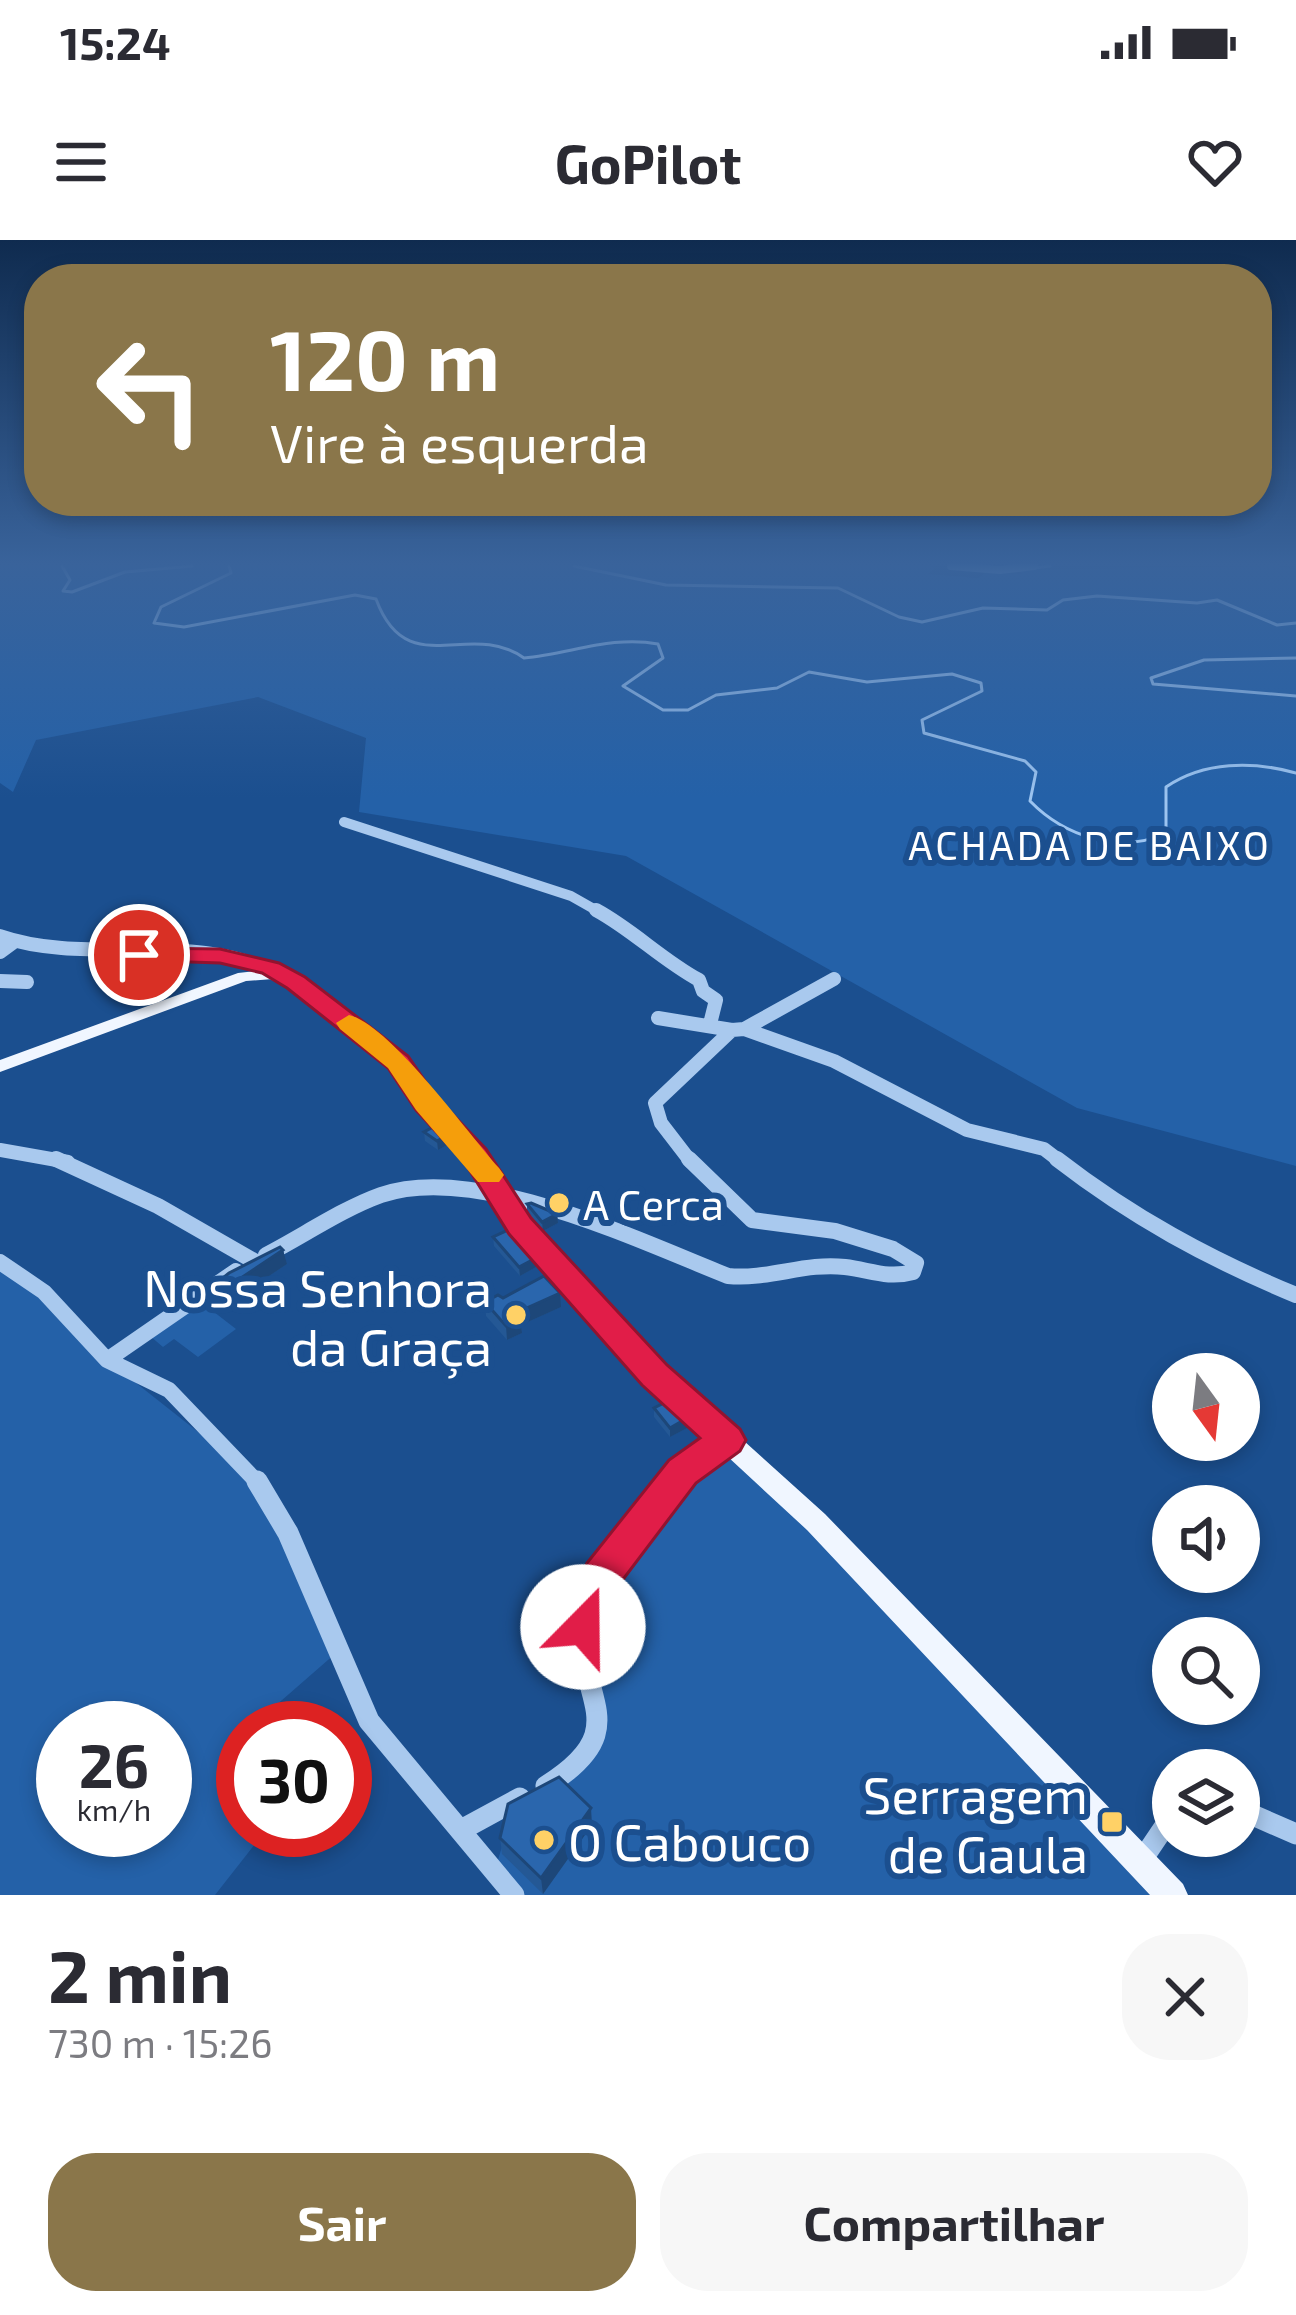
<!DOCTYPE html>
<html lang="pt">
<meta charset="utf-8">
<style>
:root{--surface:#fff;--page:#f7f7f7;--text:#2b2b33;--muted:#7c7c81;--accent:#8a764a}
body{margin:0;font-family:"Exo 2",sans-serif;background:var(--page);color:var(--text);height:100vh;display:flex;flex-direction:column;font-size:45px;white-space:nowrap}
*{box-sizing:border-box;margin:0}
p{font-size:39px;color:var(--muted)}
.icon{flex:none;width:66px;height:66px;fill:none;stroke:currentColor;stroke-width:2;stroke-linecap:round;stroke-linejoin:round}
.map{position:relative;height:1655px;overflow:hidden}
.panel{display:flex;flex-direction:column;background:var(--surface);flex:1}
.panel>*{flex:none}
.top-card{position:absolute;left:24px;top:24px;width:1248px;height:252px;border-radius:48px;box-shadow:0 6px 18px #0003;background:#8a764a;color:#fff;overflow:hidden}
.needle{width:78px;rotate:165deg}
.fabs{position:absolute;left:1152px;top:1113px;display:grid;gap:24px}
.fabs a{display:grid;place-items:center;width:108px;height:108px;border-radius:50%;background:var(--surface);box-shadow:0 6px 18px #0003;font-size:60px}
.speed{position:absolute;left:36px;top:1461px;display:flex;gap:24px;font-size:60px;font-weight:700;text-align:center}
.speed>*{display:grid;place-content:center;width:156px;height:156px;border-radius:50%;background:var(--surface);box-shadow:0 6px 18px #0003;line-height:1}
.speed small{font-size:30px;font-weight:400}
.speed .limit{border:18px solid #d22;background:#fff;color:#111}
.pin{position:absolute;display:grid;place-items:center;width:102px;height:102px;color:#fff;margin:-51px;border:6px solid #fff;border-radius:50%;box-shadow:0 3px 12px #0007}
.me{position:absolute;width:132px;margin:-66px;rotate:22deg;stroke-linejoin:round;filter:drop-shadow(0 0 9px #0008)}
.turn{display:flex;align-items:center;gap:42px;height:252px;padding:0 48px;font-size:54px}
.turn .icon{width:156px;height:156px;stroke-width:2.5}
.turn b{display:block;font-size:84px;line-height:102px}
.round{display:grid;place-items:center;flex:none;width:126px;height:126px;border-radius:48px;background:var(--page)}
.headline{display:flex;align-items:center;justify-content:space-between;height:204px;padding:0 48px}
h1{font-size:72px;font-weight:700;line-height:90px}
.primary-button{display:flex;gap:24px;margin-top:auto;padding:24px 48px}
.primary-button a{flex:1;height:138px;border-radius:48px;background:var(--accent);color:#fff;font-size:48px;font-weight:700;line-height:138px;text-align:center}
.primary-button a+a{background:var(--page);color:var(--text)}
.status{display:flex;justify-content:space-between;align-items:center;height:84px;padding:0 60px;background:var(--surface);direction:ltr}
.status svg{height:33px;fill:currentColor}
header{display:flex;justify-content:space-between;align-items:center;height:156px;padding:0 48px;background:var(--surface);font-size:54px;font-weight:700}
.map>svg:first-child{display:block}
.green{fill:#2461a8;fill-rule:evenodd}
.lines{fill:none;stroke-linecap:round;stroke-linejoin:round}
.stream{stroke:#9cc4f0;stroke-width:3}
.minor-far4{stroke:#a9c9ee;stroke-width:8}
.minor-far3{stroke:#a9c9ee;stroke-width:10}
.minor-far2{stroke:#a9c9ee;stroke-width:14}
.minor-far1{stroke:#a9c9ee;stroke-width:16}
.minor{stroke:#a9c9ee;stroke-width:21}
.major{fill:#f0f6ff;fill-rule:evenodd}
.wall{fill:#245895}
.shaded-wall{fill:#1d4779}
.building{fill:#2a66ad;stroke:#1d4779;stroke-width:3}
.route{fill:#e11d48;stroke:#92132f;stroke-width:3}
.slow{fill:#f59e0b}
.poi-dot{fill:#ffd166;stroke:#1b4f8f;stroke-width:4.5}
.labels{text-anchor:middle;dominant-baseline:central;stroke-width:12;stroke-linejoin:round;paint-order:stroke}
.far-neighbourhood-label{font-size:39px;letter-spacing:3px;fill:#fff;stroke:#1b4f8f}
.poi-label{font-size:42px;fill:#fff;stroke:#1b4f8f;text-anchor:start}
.near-poi-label{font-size:51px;fill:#fff;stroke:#1b4f8f;text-anchor:end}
</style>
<div class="status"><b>15:24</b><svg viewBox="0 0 49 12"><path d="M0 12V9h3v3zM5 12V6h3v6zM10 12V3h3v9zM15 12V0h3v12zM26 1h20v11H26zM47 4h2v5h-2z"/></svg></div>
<header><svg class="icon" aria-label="menu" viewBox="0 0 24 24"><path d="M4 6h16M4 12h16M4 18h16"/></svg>GoPilot<svg class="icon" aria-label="heart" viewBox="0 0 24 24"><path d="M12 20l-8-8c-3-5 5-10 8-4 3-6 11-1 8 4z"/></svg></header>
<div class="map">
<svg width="1296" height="1655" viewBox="0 0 1296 1655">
<rect width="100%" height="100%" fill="#1b4f8f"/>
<path class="green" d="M0,326h929l7,1 -8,7 50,4 9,-6 35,2 -5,-4 261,-4 18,4v596l-219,-58 -451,-252 -267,-44 7,-74 -108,-41 -222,43 -23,52 -13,-9z
M0,1014l107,106 148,117 81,176 -86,75h-7v6l-15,13 15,31v52h23l-51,65h-215zM63,1488h102v102h-102z
M201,1062l35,27 -38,28 -24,-18 -11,8 -13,-11z
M727,1200l423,455h-636l-17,-32 16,-52 74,-51 -1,-150 96,-138z"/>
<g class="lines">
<path class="stream" d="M62,326l8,14 -7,11 9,1 53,-20 67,-6
M229,326l2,7 -70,34 -7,16 30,4 171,-32 21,4c31,84 93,20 148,59 46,-4 88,-23 134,-14l5,14 -40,28 40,24h25l28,-15 61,-7 32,-16 58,10 85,-8 29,9 1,8 -60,29 2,13 101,28 11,11 -6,29c34,35 90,54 136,32v-46c38,-26 87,-26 130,-14
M574,326l92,19 172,3 61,29 23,5 61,-14 64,2 16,-10 34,-4 100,7 20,-3 60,25 19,-2
M1034,328l16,-2
M1296,418l-92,2 -53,18 2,6 143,12"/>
<path class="minor-far4" d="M951,326l49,4 34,-4"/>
<path class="minor-far3" d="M344,582l227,74 30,17"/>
<path class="minor-far2" d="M596,670c37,20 66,50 103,70l4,11 13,9 -6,24
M0,696c86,30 198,-6 275,38
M0,712l15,-11
M0,741l27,1
M658,778l74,12
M744,789l90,-50
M0,910l68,12
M691,922l-30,-39 -6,-20 77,-73 12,-1 90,32 133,69 77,19 17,13"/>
<path class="minor-far1" d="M56,919l102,47 96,55
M1057,919c75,58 152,100 239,136
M266,1015c37,-19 76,-46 115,-60 95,-33 258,46 347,81 40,4 78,-14 117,-9 25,3 43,12 68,5l3,-9 -23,-14 -58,-18 -83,-11 -63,-61
M0,1022l44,30 63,68 62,30 90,94
M107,1120l129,-89
M671,1244l56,-44"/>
<path class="minor" d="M257,1241l31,52 81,188 145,174
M546,1546c98,-62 21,-91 40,-173 12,-48 56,-96 88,-132
M1239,1569l57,25
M461,1590l59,-32
M1142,1620l31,-46"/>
<path class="major" d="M275,729l27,9 102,80 29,42 50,51 44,70 136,147 162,146 358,370 5,11h-38l-343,-365 -160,-148 -134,-151 -44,-70 -50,-53 -27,-42 -102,-80 -17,-7 -27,2 -246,91v-12l238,-87z"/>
</g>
<path class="wall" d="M424,892l22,4 1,9 -9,5 -13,-9z
M527,964l30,10 1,9 -15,8 -16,-18z
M493,997l43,21v9l-16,9 -26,-30z
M283,1010l4,14 -48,32 -6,12 -15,-9 -4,-14z
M503,1058l58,9 -40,18 1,8 -15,7 -21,-24 -1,-14z
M654,1168l35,9v10l-19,10 -16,-20z
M592,1585l-49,69 -41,-40 -2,-16z"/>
<path class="shaded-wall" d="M446,896l1,9 -9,5 -1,-9z
M557,974l1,9 -15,8 -1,-9z
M283,1010l4,14 -48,32 -6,12 -4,-14 6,-12z
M536,1018v9l-16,9 -1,-9z
M560,1053l1,14 -40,18 1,8 -15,7 -1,-14 10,-13z
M689,1177v10l-19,10v-9z
M591,1568l1,17 -49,69 -2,-16z"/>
<path class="building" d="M435,886l11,10 -9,5 -13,-9z
M531,963l26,11 -15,8 -15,-18z
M510,989l9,7 17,22 -17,9 -26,-30z
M280,1007l3,3 -48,32 -6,12 -15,-9 15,-12z
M544,1036l16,17 -44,20 4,6 -14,7 -21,-24 13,-7 5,3z
M670,1160l19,17 -19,11 -16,-20z
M559,1537l32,31 -50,70 -41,-40 8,-34z"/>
<linearGradient id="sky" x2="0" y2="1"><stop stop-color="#0f2b4f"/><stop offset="0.58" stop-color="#39639b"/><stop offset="1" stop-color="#39639b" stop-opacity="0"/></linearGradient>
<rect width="1296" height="558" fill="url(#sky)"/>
<path class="route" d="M139,708l81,1 59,14 26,14 103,79 28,41 50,52 45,69 136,147 73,64 6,11 -6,11 -44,32 -78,103 -20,55 -15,6 -15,-6 -6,-14 25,-64 82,-103 31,-22 -58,-53 -133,-151 -44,-71 -49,-53 -28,-42 -101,-80 -25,-15 -42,-10 -89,-3 -4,-5z"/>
<path class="slow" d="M349,775c41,10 118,117 150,153l5,7 -5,7h-21l-62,-72 -28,-42 -48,-39 -4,-6z"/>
<g class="poi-dot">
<circle cx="559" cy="963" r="12"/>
<circle cx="516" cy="1075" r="12"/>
<rect x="1100" y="1570" width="24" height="24" rx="6"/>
<circle cx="544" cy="1600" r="12"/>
</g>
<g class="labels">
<g class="far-neighbourhood-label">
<text x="1090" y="604">ACHADA DE BAIXO</text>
</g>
<g class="poi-label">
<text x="583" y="963">A Cerca</text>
</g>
<g class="near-poi-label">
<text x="492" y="1046">Nossa Senhora<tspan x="492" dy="59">da Graça</tspan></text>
<text x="1088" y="1553">Serragem<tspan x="1088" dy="59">de Gaula</tspan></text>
<text x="568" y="1600" text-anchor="start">O Cabouco</text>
</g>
</g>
</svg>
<div class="fabs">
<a><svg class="needle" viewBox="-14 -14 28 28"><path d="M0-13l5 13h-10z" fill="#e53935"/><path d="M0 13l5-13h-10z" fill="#7c7c81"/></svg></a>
<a><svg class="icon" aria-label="sound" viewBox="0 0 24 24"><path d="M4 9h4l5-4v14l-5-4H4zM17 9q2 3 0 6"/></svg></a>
<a><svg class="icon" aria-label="search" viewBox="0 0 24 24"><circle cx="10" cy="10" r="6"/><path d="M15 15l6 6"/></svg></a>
<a><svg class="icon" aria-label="layers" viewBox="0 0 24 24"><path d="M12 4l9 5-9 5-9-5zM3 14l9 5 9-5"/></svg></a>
</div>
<div class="speed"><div>26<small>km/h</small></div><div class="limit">30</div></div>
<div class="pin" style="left:139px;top:715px;background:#d93025"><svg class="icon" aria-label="arrive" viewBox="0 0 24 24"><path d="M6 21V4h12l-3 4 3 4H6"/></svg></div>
<svg class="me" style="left:583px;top:1387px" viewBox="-20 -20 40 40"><circle r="19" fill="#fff"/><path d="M0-13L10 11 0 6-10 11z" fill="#e11d48"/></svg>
<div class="top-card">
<div class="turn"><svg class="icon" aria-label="left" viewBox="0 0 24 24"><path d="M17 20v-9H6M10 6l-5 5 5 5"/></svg><div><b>120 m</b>Vire à esquerda</div></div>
</div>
</div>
<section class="panel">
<div class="headline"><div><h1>2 min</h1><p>730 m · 15:26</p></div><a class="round"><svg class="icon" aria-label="close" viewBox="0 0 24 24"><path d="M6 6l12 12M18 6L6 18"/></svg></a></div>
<div class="primary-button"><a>Sair</a><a>Compartilhar</a></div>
</section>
